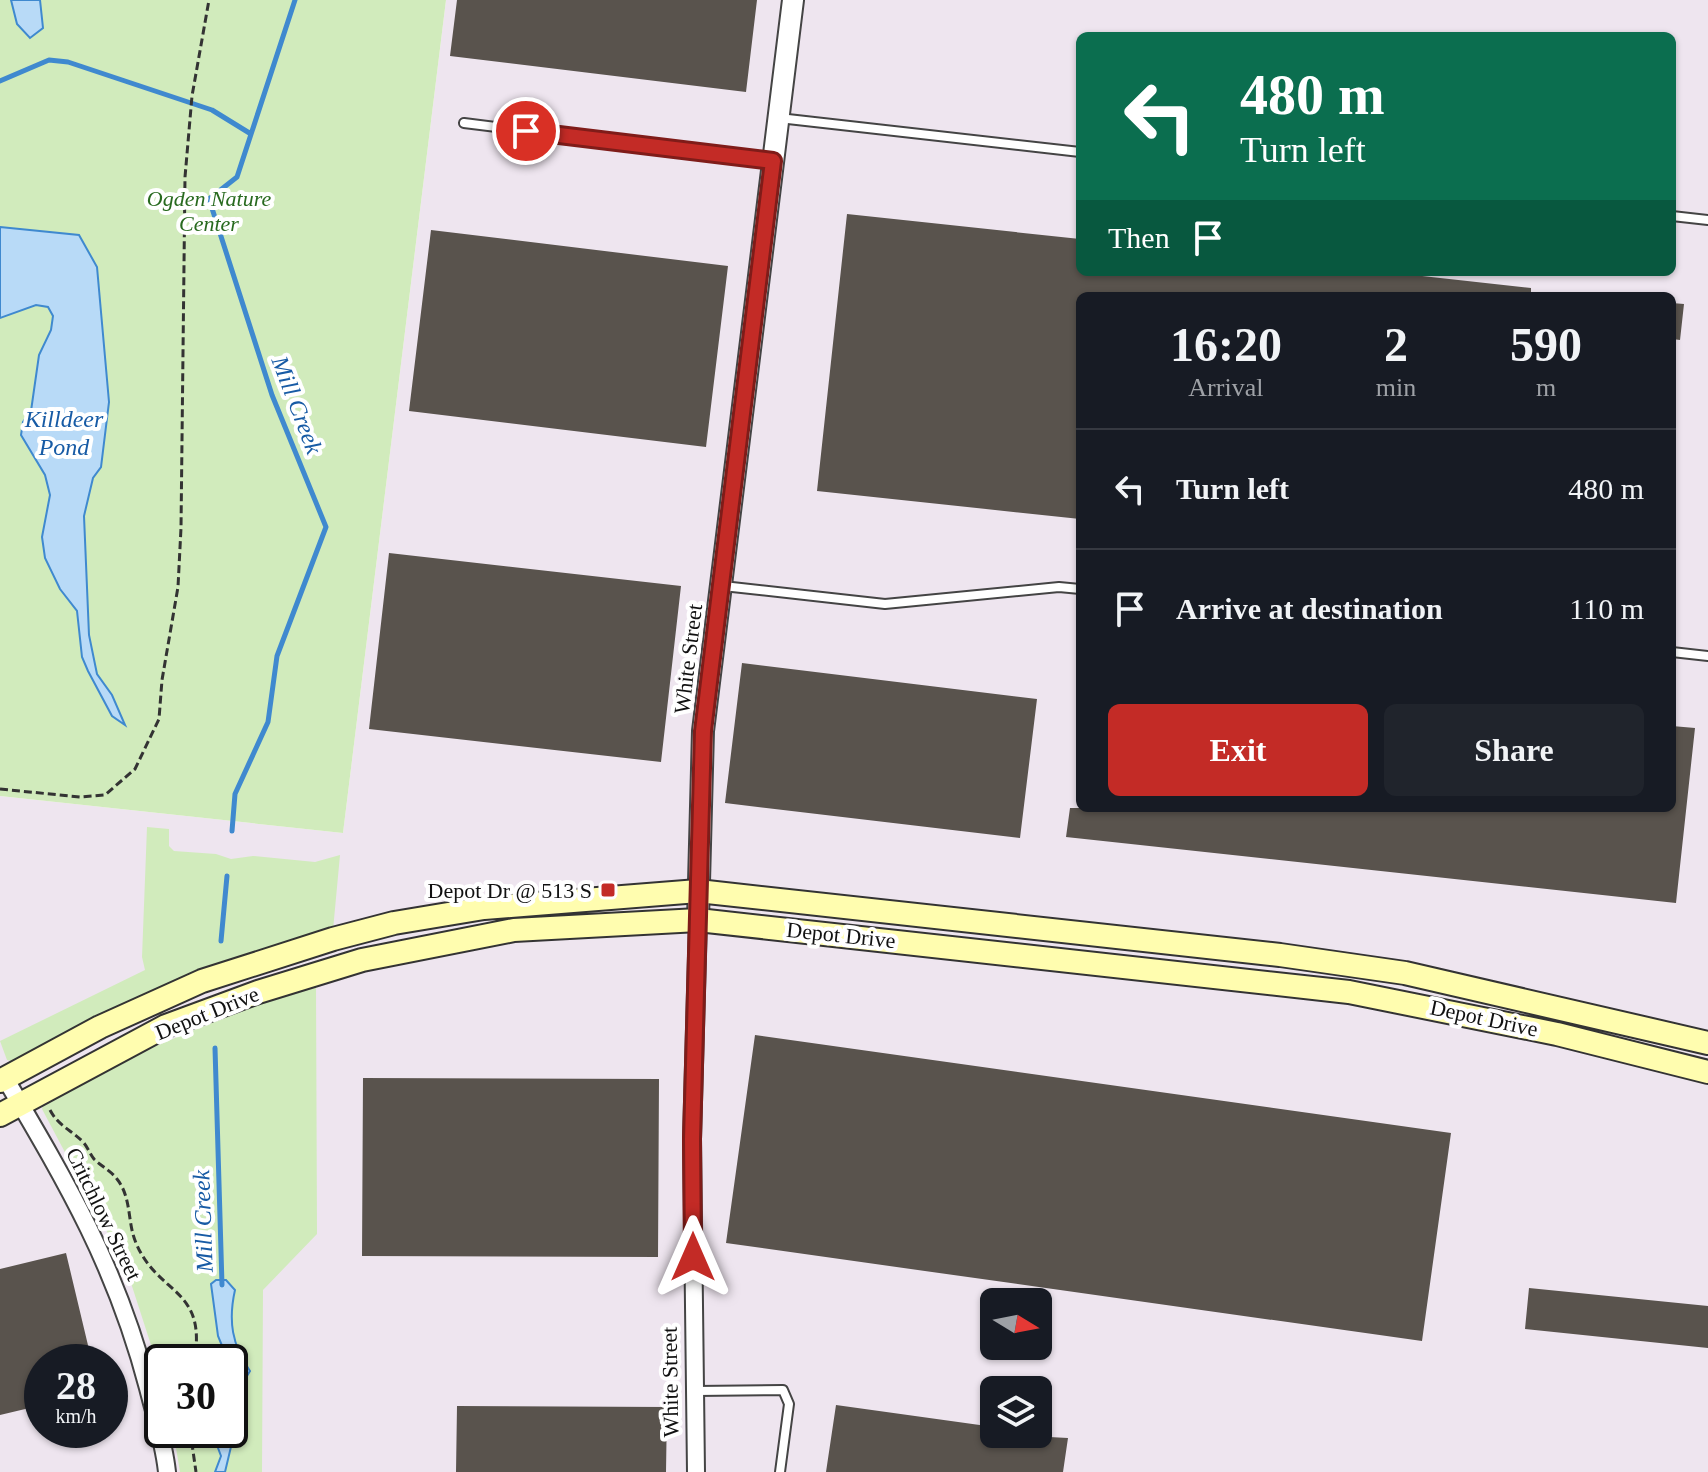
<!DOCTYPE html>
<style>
:root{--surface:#171b24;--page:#20242c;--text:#f1f3f6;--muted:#9ea1a6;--line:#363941;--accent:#c32b26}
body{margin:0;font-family:"Times New Roman",serif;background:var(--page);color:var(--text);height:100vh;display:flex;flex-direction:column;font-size:30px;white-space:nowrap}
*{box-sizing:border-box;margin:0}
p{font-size:26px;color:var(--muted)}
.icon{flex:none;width:44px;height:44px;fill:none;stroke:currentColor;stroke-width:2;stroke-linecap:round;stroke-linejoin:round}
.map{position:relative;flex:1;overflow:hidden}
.panel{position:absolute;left:1076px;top:292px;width:600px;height:520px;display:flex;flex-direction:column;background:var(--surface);border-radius:12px;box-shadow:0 2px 6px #0004}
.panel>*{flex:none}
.top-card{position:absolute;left:1076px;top:32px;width:600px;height:244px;border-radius:12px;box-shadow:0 2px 6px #0004;background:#0b6e4f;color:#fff;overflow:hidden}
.needle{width:52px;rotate:100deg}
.controls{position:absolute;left:980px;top:1288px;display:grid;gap:16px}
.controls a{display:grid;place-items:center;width:72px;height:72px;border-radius:12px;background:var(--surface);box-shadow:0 2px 6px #0004;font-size:40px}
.speed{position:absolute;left:24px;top:1344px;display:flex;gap:16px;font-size:40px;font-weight:700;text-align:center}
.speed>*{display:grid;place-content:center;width:104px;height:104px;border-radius:50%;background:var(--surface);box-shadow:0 2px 6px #0004;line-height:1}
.speed small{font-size:20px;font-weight:400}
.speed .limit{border:4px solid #111;border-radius:12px;background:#fff;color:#111}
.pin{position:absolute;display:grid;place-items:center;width:68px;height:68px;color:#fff;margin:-34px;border:4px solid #fff;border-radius:50%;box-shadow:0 2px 8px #0007}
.me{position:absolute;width:88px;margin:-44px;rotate:0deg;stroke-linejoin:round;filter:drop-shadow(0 0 6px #0008)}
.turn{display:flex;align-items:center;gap:28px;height:168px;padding:0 32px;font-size:36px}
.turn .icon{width:104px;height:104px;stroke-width:2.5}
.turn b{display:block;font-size:56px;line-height:68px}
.then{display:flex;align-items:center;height:76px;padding:0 32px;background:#0003;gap:16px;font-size:30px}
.eta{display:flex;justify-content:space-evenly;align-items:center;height:136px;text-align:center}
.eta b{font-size:48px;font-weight:800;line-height:56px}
.cta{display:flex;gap:16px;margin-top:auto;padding:16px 32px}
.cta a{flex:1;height:92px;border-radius:12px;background:var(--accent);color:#fff;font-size:32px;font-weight:800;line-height:92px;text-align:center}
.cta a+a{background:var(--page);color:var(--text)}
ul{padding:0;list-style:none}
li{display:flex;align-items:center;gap:24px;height:120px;padding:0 32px;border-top:2px solid var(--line)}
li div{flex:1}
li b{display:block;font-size:30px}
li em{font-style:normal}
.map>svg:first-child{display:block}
.industrial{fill:#eee5ef;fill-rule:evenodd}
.green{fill:#d1ebbc}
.water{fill:#b8daf7;stroke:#3f89cf;stroke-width:2}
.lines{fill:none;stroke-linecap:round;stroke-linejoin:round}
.stream{stroke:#3f89cf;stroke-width:5}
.building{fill:#59534d}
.service-casing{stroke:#444;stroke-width:12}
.minor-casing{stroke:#444;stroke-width:20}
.tertiary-casing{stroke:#444;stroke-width:24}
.secondary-casing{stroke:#333;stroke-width:26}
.path{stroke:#333;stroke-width:3;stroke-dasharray:8 4;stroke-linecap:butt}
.service{stroke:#fff;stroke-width:8}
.minor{stroke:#fff;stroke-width:16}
.tertiary{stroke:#fff;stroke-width:20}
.secondary{stroke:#fffdaf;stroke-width:22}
.route-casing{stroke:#7f1c19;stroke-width:20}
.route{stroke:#c32b26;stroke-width:14}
.poi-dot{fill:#c32b26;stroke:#fff;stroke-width:3}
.labels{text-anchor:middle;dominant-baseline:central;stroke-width:8;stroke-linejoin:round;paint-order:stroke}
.park-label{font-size:22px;font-style:italic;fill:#286a1f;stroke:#fff}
.street-label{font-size:22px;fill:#111;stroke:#fff}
.poi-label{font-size:22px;fill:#111;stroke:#fff;text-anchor:end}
.water-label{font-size:24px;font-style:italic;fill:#175ba5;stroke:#fff}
</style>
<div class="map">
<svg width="1708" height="1472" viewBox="0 0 1708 1472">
<rect width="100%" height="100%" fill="#fffef4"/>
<path class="industrial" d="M446,0h1262v1472h-1708v-676l343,37zM1080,36h592v236h-592zM1080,296h592v512h-592zM994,1302h44v44h-44zM42,1362h68v68h-68zM162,1362h68v68h-68zM994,1390h44v44h-44z"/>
<path class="green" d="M0,0h446l-103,833 -343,-37z
M147,827l22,2v17l5,5 42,3 15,5 22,-3 62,6 25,-7 -7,75 -319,132 -7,-2 -7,-19 145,-71 -3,-13z
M316,984l1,250 -54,56 -1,182h-82l-7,-42h57v-68h-68v17l-32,-99 -19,-41 -69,-130 1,-6c88,-50 178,-86 273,-119z"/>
<path class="water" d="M11,0h29l3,28 -13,10 -13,-14z
M0,227l79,8 18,32 12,135 -8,65 -8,11 -9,38 5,119 8,39 15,21 13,30 -13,-9 -24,-45 -6,-14 -5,-46 -17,-22 -15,-31 -3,-21 8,-42 -5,-20 -24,-40 2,-13 8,-11 8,-56 12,-25 2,-14 -5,-9 -12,-2 -36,13z
M216,1280h10l9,10c-7,31 -3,55 15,81l-17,28 2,31 -10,42h-10l6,-16 -3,-8 4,-18h8l2,-60 -14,-34 -7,-52z"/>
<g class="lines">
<path class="stream" d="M0,81l49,-21 19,2 144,48 39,24
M232,831l3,-37 33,-72 9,-66 49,-129 -54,-132 -63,-196 28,-22 58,-177
M221,941l6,-65
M215,1048l7,237"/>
</g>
<path class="building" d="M457,0h300l-11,92 -296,-36z
M847,214l233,25v33h306l145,16v8h-451v223l-263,-28z
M431,230l297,36 -22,181 -297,-36z
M1672,303l12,1 -4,36 -8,-1z
M389,553l292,33 -20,176 -292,-33z
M742,663l295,36 -17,139 -295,-35z
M1672,726l23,2 -19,175 -610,-66 4,-29h602z
M755,1035l696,98 -29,208 -696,-98z
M363,1078l296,1 -1,178 -296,-1z
M66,1253l26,109h-50v43l-42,10v-146z
M1529,1288l179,18v42l-183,-19z
M836,1405l158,22v7l74,4 -5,34h-237z
M457,1406l210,1 -1,65h-210z"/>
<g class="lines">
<g class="service-casing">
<path id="service" d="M779,118l301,34
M464,123l308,38
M1672,216l36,4
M723,586l162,18 174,-17 21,2
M1672,652l36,4
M696,1391l87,-1 6,14 -9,68"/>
</g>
<g class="minor-casing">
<path id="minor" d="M5,1078c63,107 111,188 143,310 7,28 16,55 19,84
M696,1472l-4,-333 6,-219"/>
</g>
<g class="tertiary-casing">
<path id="tertiary" d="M698,920l5,-189 90,-731"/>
</g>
<g class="secondary-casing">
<path id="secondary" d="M0,1081l100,-54 102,-46 131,-42 61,-16 90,-15 214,-17 582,64 125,18 303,70
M0,1115l166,-89 92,-34 104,-32 152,-30 184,-10 651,72 208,42 151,38"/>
</g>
<path class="path" d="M0,789l80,8 25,-2 30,-26 24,-50 3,-39 16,-93 3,-59 4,-351 7,-81 17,-96
M50,1110c9,17 22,20 34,33 4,5 6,11 10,16 7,7 17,12 23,20 15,19 10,43 19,64 22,53 72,44 58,119
M190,1430l6,42"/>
<use href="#service" class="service"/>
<use href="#minor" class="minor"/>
<use href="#tertiary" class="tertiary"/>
<use href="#secondary" class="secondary"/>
</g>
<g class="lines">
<g class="route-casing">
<path id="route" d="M526,131l247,30 -70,570 -11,408 1,118"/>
</g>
<use href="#route" class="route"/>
</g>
<rect class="poi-dot" x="600" y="882" width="16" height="16" rx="4"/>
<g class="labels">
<g class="park-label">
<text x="209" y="198">Ogden Nature<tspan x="209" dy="25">Center</tspan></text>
</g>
<g class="street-label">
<text transform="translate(688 659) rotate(-83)">White Street</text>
<text transform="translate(841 935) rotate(6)">Depot Drive</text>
<text transform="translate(207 1013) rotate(-22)">Depot Drive</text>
<text transform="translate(1484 1018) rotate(12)">Depot Drive</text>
<text transform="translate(104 1214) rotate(64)">Critchlow Street</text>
<text transform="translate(670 1382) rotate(-91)">White Street</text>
</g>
<g class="poi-label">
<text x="592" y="890">Depot Dr @ 513 S</text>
</g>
<g class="water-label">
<text transform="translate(297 405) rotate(69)">Mill Creek</text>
<text x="64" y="419">Killdeer<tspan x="64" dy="28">Pond</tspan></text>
<text transform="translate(203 1221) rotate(-92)">Mill Creek</text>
</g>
</g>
</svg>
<div class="controls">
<a><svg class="needle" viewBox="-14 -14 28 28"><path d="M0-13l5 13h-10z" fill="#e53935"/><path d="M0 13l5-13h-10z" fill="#9ea1a6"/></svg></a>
<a><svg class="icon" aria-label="layers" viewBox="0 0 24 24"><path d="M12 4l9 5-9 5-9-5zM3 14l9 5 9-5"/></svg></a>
</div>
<div class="speed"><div>28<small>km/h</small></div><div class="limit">30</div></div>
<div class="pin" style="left:526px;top:131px;background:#d93025"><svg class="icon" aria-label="arrive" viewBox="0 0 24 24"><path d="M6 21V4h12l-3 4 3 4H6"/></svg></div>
<svg class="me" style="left:693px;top:1257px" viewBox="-20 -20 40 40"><path d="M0-17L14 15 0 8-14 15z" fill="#c32b26" stroke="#fff" stroke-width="4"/></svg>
<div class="top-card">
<div class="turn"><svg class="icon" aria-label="left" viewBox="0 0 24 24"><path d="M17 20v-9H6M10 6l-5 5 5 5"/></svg><div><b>480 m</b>Turn left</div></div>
<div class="then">Then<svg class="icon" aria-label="arrive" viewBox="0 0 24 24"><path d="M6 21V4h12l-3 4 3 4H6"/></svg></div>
</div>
<section class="panel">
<div class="eta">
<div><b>16:20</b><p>Arrival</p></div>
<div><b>2</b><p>min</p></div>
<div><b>590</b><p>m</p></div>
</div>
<ul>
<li><svg class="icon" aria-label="left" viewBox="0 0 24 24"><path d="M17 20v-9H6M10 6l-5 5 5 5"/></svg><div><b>Turn left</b></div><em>480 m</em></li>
<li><svg class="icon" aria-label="arrive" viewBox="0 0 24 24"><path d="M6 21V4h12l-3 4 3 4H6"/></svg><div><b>Arrive at destination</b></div><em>110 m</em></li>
</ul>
<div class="cta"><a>Exit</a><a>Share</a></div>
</section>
</div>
